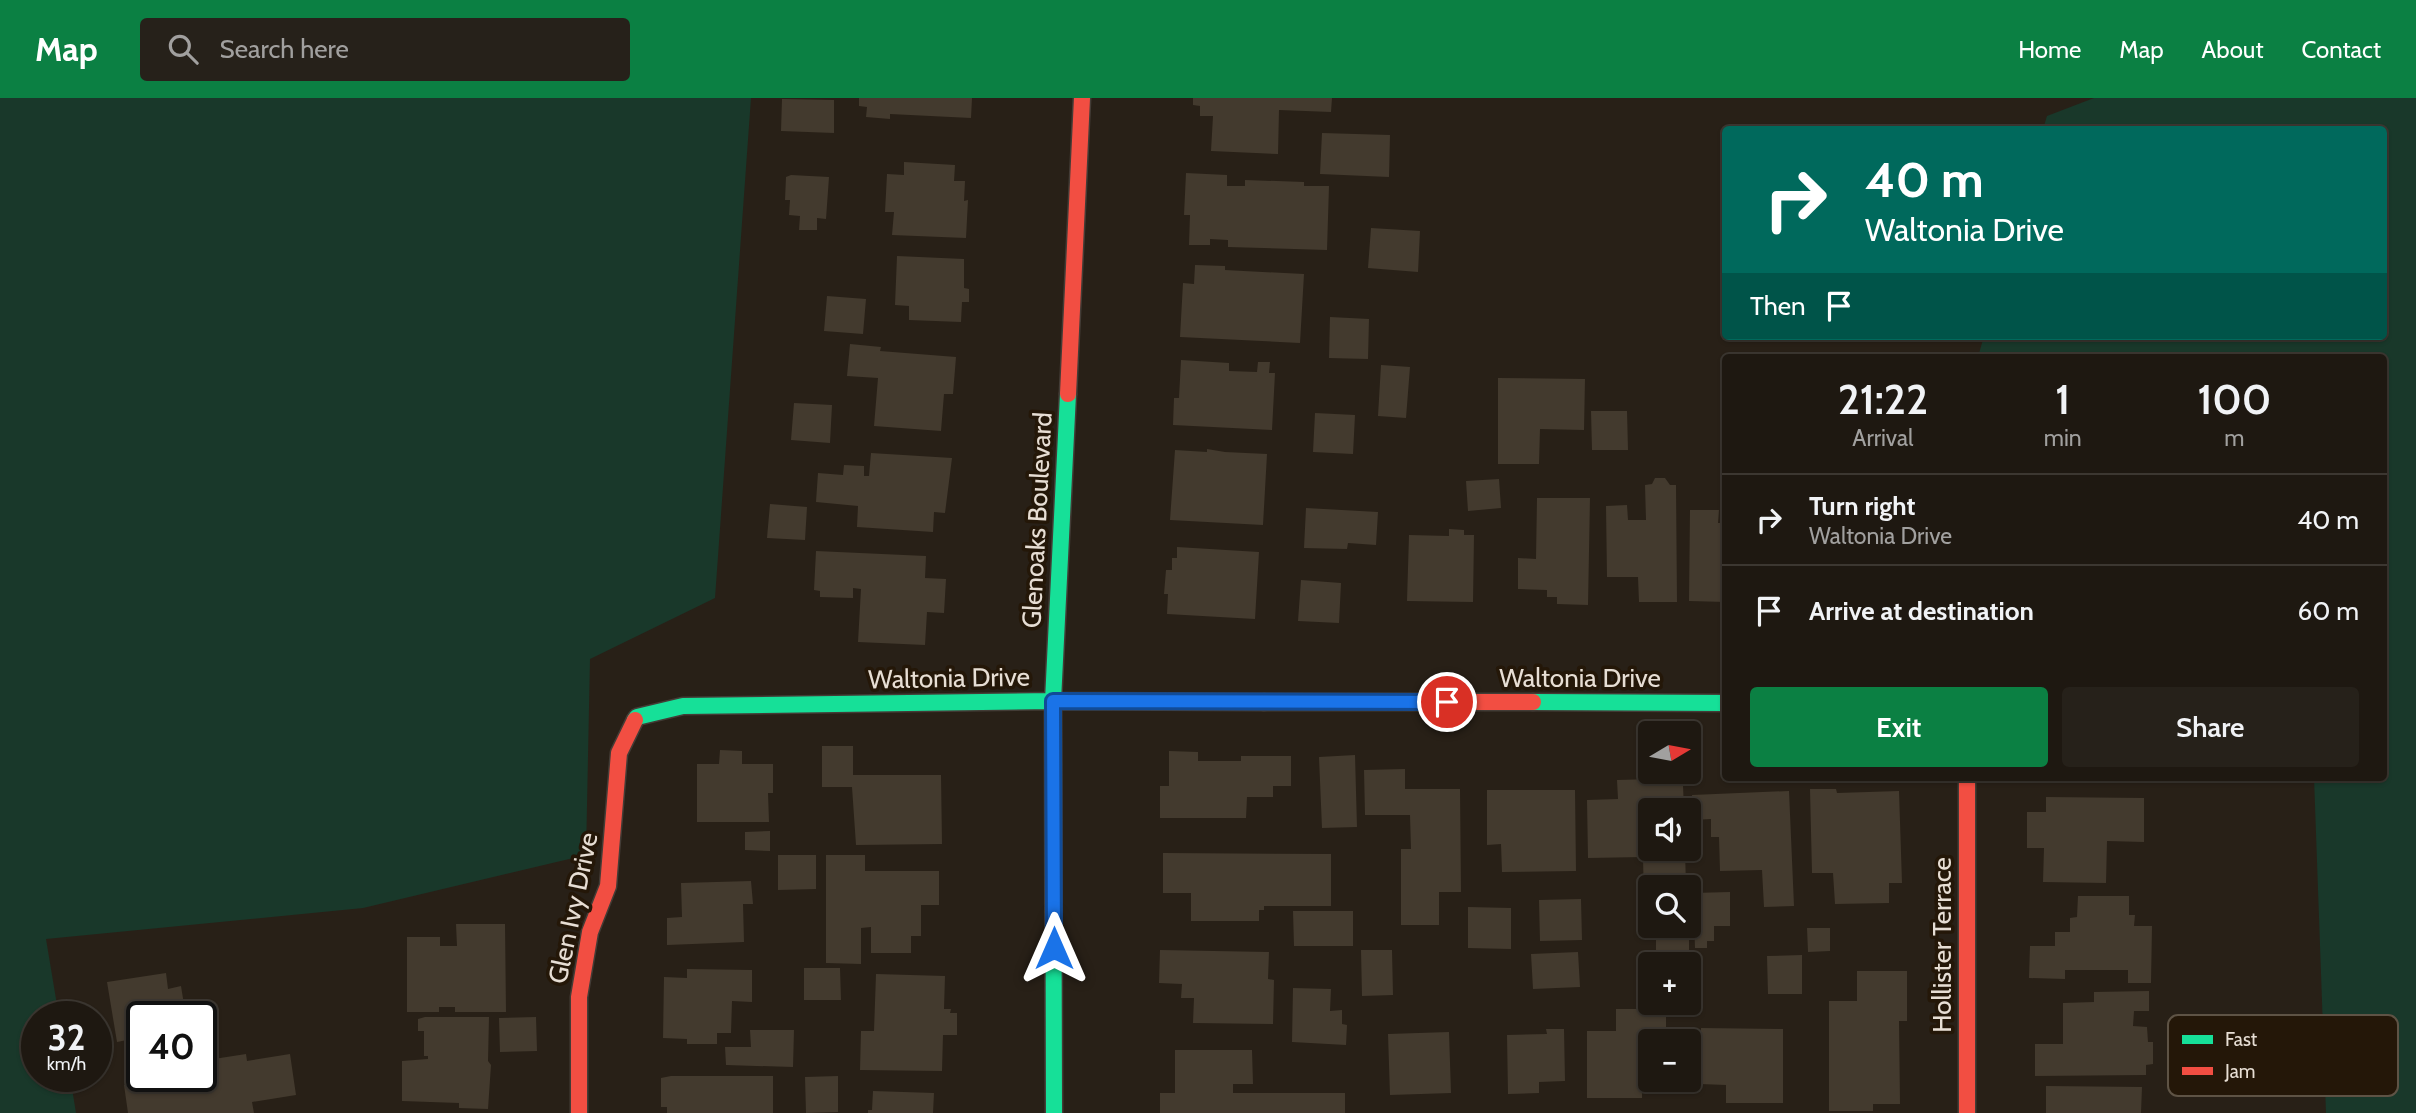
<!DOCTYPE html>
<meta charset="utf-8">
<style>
:root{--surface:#1e1811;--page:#26211a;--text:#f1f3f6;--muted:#a1a09f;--line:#3c3731;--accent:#0b8043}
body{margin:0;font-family:Cabin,sans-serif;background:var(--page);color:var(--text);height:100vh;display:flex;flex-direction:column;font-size:26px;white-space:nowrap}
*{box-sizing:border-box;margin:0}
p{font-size:23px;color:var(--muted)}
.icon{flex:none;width:38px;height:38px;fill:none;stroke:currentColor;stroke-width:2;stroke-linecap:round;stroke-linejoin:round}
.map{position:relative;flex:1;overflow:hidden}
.details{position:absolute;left:1722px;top:256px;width:665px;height:427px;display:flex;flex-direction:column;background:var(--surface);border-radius:7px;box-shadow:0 2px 5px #0004,0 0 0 2px var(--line)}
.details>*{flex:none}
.top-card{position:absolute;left:1722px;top:28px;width:665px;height:214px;border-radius:7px;box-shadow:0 2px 5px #0004,0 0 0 2px var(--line);background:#00695c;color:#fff;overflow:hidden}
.needle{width:46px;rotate:80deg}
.fabs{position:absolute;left:1638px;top:623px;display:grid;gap:14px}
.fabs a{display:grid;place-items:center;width:63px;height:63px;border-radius:7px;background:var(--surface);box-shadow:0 2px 5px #0004,0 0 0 2px var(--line);font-size:35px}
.speed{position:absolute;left:21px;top:903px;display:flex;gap:14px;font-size:35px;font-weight:700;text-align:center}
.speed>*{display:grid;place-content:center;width:91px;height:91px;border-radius:50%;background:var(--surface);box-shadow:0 2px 5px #0004,0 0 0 2px var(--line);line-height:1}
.speed small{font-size:18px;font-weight:400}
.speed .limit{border:4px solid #111;border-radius:10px;background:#fff;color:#111}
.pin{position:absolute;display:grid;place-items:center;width:60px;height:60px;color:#fff;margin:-30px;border:4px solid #fff;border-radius:50%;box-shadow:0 2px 7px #0007}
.me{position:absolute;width:77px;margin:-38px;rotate:0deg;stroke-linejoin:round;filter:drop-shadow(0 0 5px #0008)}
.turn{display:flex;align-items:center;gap:24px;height:147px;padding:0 28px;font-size:32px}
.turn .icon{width:91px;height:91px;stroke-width:2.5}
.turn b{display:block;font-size:49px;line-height:60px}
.then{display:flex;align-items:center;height:66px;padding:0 28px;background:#0003;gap:14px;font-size:26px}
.eta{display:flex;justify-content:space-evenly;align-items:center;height:119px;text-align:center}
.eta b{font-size:42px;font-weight:600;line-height:49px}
.primary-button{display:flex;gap:14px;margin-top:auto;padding:14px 28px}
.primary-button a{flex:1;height:80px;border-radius:7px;background:var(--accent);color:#fff;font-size:28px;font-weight:600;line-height:80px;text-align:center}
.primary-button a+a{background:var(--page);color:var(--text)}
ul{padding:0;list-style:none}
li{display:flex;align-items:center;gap:21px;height:91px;padding:0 28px;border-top:2px solid var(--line)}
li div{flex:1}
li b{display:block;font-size:26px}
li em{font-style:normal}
header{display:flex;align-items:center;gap:42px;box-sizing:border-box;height:98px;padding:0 35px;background:var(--accent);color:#fff}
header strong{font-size:33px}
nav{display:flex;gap:38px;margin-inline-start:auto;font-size:24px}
.search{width:490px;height:63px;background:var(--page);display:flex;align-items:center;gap:18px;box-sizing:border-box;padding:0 24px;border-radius:7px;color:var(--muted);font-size:26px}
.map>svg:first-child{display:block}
.green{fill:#19382a}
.building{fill:#433a2e}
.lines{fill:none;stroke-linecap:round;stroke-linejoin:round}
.fast-casing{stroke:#433c36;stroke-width:19}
.jam-casing{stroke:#433c36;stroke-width:19}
.fast{stroke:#16e098;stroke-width:16}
.jam{stroke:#f24e42;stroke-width:16}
.route-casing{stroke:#114b97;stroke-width:18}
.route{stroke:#1a73e8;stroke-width:12}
.labels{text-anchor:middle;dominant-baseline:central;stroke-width:7;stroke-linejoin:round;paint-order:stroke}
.street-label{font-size:26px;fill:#e7ded4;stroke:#241708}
.key{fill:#241708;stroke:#5e5345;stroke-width:2}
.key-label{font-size:19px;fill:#e7ded4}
</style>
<header>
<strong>Map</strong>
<div class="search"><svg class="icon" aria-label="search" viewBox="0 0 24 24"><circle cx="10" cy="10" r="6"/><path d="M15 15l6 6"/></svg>Search here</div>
<nav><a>Home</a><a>Map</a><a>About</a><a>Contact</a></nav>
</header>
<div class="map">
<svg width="2416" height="1015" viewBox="0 0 2416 1015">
<rect width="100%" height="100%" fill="#282017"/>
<path class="green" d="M0,0h751l-36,500 -125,61 -4,196 -223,53 -317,31 13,78h-22v59h33l6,37h-76z
M2094,0h322v1015h-90l-12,-336h70v-420h-406l6,-21h400v-206l-341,-1 4,-13z"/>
<path class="building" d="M859,0h113l-1,20 -81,-4v5l-24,-2 1,-10 -8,-1z
M1193,0h139l-1,14 -52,-2 -1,44 -67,-3 2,-35h-13v-10l-7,-1z
M782,1l52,1v33l-53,-2z
M1322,35l68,2 -1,42 -69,-3z
M904,64l51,3 -1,16h11l-1,20 4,-1 -2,38 -74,-3 2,-23h-9l2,-38 17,1z
M1186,75l41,2v11h18v-6l59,2v4h25l-2,64 -99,-3v-7l-18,-1v6h-21l1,-30h-6z
M791,77l38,2 -3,42 -9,-1v12h-18l1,-14 -11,-1 1,-15h-5l1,-23z
M1371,130l49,3 -2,41 -50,-4z
M897,158l67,3v29l5,1v13h-7l-1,20 -52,-2v-14l-14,-1z
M1195,167l30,1v4l79,4 -4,69 -120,-6 3,-54 11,1z
M827,198l39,3 -3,35 -39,-3z
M1330,219l39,2 -1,40 -39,-1z
M850,246l31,3 -1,4 76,6 -3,37h-9l-3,37 -67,-5 4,-48 -31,-2z
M1181,262l48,3v8l28,1 1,-10h12l-1,11h6l-3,57 -99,-5 1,-27h5z
M1381,267l29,2 -4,51 -28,-2z
M1498,280l87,1 -1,51 -44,-1 -1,35h-41z
M794,305l38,2 -2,38 -39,-3z
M1591,313h36l1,39h-36z
M1315,315l40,2 -2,39 -40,-2z
M1207,351l18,3 42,2 -4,71 -93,-5 5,-70 32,2z
M871,355l81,5 -7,55 -11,-1 -1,20 -76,-5 1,-21 -42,-4 2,-29 25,2 1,-10 20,1v10h5z
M1655,380h10l5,7h6l1,117h-38l-1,-25h-31l-1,-71 21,-1 1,15h18l-1,-35 7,-1z
M1499,381l2,29 -33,3 -2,-30z
M1537,400h53l-2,107 -31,-1v-7h-10v-7l-29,-1v-31l18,1z
M770,406l37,3 -2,33 -38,-2z
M1306,410l72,4 -2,33 -28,-2 -1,6 -43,-1z
M1690,412h29l-1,13h8v79l-37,-1z
M1449,431l15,1v5h10l-1,67 -66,-1 2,-66 40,1z
M1177,449l82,5 -4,67 -88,-5 1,-20h-4l2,-24h6v-12h5z
M816,453l110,5 -1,22 21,1 -2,34 -17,-1 -2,33 -67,-3 3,-53 -8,-1v10l-33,-1v-6l-6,-1z
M1301,482l40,3 -2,40 -41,-2z
M822,648h31v29h88l1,69 -86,1 -4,-58h-30z
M720,652l22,1v13h31v29h-5l1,29h-72v-58h22z
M1169,653l29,1v9h43v-5h50v30h-18v11h-26l-1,21h-86v-32h9z
M1355,657l2,72 -35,1 -3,-71z
M1405,671v20h55l1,103h-22v33h-38v-76h10l-1,-34h-45l-1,-45z
M1654,681l1,7 28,-1 1,25h-34v39h35l1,38h-36v15h-6l-1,-45 -55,1 -1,-58 31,-1 -1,-19z
M1810,691h26l1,4 62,-2 3,92h-13v20l-54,1 -2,-31h-21z
M1487,692h88l1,81 -74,1 -1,-28 -14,1z
M1789,693l5,115 -30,1 -2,-37 -42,1 -1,-34h-8v-18l-18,1 -1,-25z
M2046,699l98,1v44l-37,-1 -1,42 -63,-1 1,-34h-17v-36h19z
M770,733v20l-25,-1v-18z
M1163,755l168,1v52h-67v4h-5v11h-68v-28h-28z
M778,757h38v34l-38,1z
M826,757h39v16h74v34h-18v31h-10v17h-40v-26l-10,1v36l-35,-1z
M751,783l2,23h-10l1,38 -77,3v-27l15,-1 -1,-34z
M1730,794v34h-16v15h-7v7h-12l-2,-55z
M2078,798h51v19h6l-1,11h18l-1,57h-23v-13h-63v9l-36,-1 1,-32h25v-14h15v-14l7,-1z
M1581,801l1,41 -42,1 -1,-41z
M1468,809l43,1v41l-43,-1z
M1293,813h60v35h-59z
M456,826h49l1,88h-51v-5h-16v5h-32v-75h33v9h17z
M1656,828h33v24l-33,1z
M1807,830h23v23l-22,1z
M1160,852l109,2 -1,27 6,1 -1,44 -80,-1 1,-25h-13l1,-14 -23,-1z
M1361,852h31l1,45 -31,1z
M1578,854l2,35 -47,2 -2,-35z
M1641,857l51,2 -1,36h-2v-29h-39v29h-10z
M1802,857v39h-34l-1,-38z
M804,870h36l1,32h-37z
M687,871l65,1v32l-20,-1 -1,32h-14v11h-30v-5l-24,-1 1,-61 23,1z
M1857,873h50v50h-8l1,83h-27v7h-44v-110h28z
M166,875l2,16 13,-3 5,31h-44v59h59v-15l45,-7 1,7 43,-7 6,41 -44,7 2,11h-126l-4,-28 15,-2 -7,-44 -15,3 -10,-60z
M876,876l69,2 -1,33h7l-1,4h7v22h-14l-1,36 -82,-1 1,-39h13z
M1293,890l38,1 -1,22 12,-1v14l5,1 -1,20 -54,-3z
M2149,893v20h-15l-1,15 14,1 1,15h5v22l-7,1v10l-111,1v-32h28v-41l31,-1v-10z
M1616,911h50v22h15l1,10h-32v39h32v8h-40v10h-55v-67h29z
M425,919h64l-1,44 3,4 -3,44 -29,-1v-5l-57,-2v-40l26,-2v-3h-4v-25h-6v-12z
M536,919l1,34 -37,1 -1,-34z
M1701,930l82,1v74h-57v-18l-26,-1z
M1546,931h18l1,52 -26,1v11l-31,1 -1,-59 40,-1z
M750,932h44l-1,37 -67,-2 -1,-18h26z
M1449,934l2,61 -61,2 -2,-61z
M1175,952h77l1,34h-20v9h112v20h-185v-20h15z
M671,978h102v37h-106v-6h-6v-29z
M838,978v36l-32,1 -1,-36z
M2046,988l96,1 -1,26h-95z
M873,993l61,2 -1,20h-65v-3h4z"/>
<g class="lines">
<g class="fast-casing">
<path id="fast" d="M1533,604l193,1
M635,622l2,-3 46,-11 370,-5 211,1
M1054,1015l-1,-412 15,-307"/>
</g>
<g class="jam-casing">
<path id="jam" d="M1068,296l14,-296
M1264,604h269
M1967,679v336
M579,1015v-116l11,-65 18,-46 11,-133 16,-33"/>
</g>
<use href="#fast" class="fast"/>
<use href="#jam" class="jam"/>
</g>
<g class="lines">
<g class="route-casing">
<path id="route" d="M1054,850l-1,-247 394,1"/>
</g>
<use href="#route" class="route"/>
</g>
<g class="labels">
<g class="street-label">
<text transform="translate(1037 422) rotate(-87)">Glenoaks Boulevard</text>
<text transform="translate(949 580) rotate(-1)">Waltonia Drive</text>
<text x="1580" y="580">Waltonia Drive</text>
<text transform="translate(573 810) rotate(-78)">Glen Ivy Drive</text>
<text transform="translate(1942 847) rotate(-90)">Hollister Terrace</text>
</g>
</g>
<rect x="2168" y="917" width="230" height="81" rx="10" class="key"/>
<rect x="2182" y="937" width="31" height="9" fill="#16e098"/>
<rect x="2182" y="969" width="31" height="8" fill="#f24e42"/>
<g class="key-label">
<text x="2225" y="948">Fast</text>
<text x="2225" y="980">Jam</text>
</g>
</svg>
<div class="fabs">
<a><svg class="needle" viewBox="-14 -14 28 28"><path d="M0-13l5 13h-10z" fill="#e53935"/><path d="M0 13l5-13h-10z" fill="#a1a09f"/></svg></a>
<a><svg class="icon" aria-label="sound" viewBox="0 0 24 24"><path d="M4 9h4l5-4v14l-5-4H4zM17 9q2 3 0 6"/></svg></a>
<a><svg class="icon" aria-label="search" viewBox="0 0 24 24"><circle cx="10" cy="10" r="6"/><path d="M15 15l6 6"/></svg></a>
<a>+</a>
<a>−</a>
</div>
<div class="speed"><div>32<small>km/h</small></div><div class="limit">40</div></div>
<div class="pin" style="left:1447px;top:604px;background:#d93025"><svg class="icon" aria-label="arrive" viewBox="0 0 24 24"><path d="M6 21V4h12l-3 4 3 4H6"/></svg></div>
<svg class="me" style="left:1054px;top:850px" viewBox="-20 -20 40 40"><path d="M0-17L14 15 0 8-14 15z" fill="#1a73e8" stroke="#fff" stroke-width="4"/></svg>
<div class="top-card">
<div class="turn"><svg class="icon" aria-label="right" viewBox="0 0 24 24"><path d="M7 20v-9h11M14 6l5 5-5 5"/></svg><div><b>40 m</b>Waltonia Drive</div></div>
<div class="then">Then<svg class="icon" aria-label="arrive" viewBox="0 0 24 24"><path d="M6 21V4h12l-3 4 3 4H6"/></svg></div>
</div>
<section class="details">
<div class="eta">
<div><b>21:22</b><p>Arrival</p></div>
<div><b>1</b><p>min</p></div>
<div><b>100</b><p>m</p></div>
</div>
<ul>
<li><svg class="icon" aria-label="right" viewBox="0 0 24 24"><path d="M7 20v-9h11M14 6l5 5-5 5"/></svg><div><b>Turn right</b><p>Waltonia Drive</p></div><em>40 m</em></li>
<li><svg class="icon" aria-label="arrive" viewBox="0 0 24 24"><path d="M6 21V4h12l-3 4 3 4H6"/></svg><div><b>Arrive at destination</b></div><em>60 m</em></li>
</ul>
<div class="primary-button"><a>Exit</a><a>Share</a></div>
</section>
</div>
